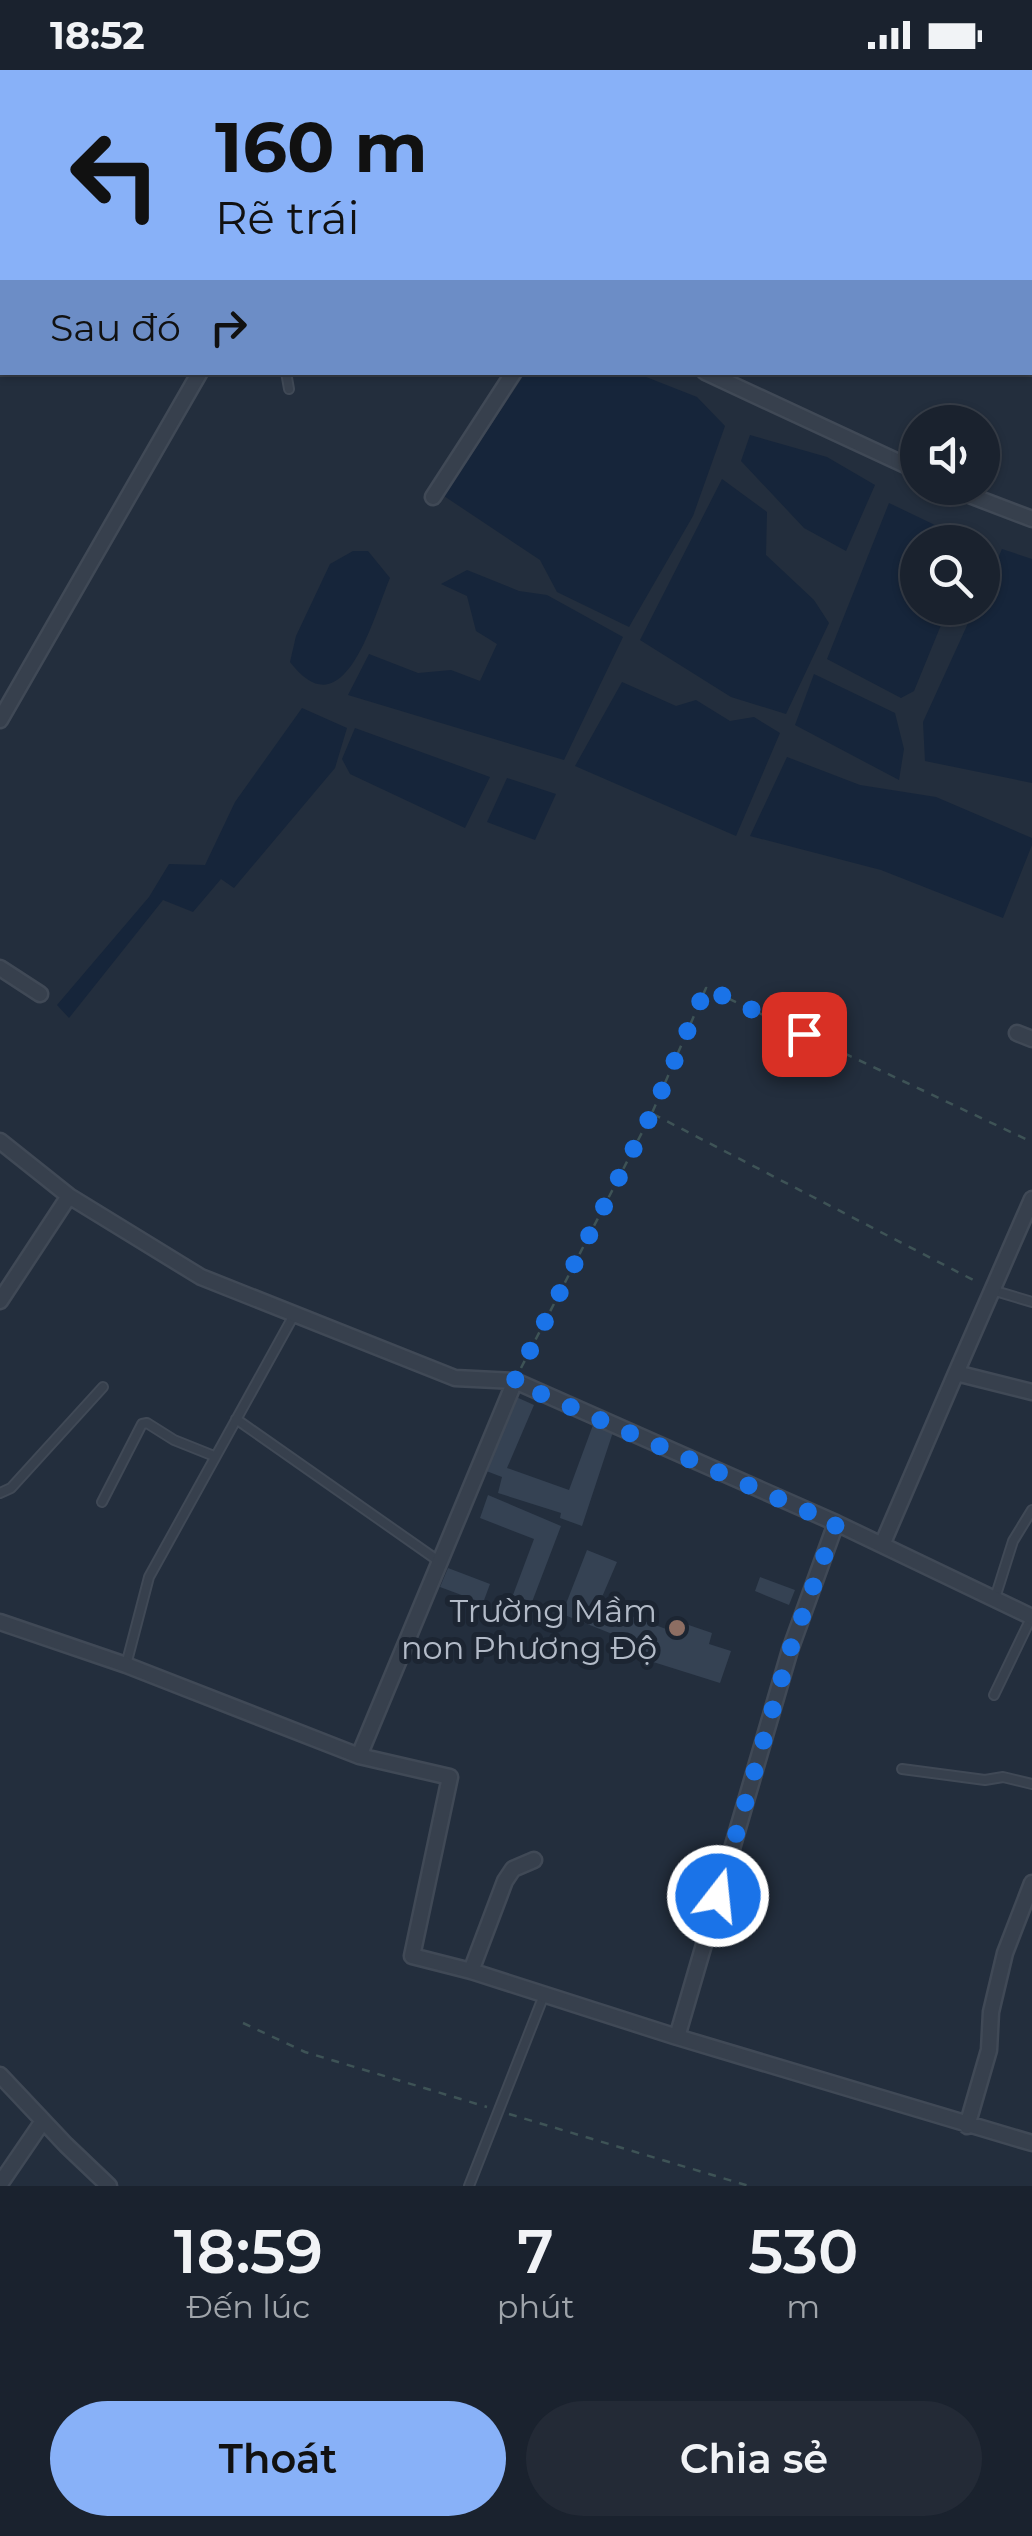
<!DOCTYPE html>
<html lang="vi">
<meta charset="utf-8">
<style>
:root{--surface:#1a222e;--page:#232a36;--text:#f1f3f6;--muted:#9fa4aa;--line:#383f4a;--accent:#88b1f8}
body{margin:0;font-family:Montserrat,sans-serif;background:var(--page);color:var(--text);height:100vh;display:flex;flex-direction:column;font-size:38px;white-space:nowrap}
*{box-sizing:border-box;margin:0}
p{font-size:32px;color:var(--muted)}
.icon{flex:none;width:55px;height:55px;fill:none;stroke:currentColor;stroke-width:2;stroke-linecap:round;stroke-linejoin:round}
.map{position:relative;height:2116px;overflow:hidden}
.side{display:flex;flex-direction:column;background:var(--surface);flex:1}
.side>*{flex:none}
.top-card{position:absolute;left:0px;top:0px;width:1032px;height:305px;box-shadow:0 2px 8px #0004,0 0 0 2px var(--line);background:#88b1f8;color:#111;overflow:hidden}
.buttons{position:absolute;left:900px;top:335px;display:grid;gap:20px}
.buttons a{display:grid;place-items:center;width:100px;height:100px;border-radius:50%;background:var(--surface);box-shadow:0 2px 8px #0004,0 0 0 2px var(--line);font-size:50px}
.pin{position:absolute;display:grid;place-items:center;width:85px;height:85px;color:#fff;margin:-42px;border-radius:20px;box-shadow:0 5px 15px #0006}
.me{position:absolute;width:110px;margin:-55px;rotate:16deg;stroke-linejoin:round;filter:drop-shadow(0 0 8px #0008)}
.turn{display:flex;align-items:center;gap:35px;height:210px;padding:0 50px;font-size:45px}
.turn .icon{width:130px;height:130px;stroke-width:2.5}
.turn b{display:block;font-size:70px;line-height:85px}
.then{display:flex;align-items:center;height:95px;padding:0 50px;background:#0003;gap:20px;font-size:38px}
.eta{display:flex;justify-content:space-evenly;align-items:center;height:170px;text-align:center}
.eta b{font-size:60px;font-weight:600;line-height:70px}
.button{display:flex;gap:20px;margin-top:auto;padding:20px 50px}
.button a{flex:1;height:115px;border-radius:60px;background:var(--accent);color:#111;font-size:40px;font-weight:600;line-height:115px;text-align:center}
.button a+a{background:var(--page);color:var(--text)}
.status{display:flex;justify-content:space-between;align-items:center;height:70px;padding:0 50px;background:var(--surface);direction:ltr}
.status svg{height:28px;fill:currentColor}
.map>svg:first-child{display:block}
.water{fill:#16253a}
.building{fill:#354253}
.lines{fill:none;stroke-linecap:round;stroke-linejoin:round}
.lane-casing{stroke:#404956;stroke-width:12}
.street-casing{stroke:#404956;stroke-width:19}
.path{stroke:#3e5356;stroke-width:2.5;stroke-dasharray:8 8;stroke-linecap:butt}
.lane{stroke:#37404d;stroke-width:8}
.street{stroke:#37404d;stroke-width:14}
.route{stroke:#1a73e8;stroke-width:18;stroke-dasharray:0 32.4}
.education-dot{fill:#8d6e63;stroke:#1c2532;stroke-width:4}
.labels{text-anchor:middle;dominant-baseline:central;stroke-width:10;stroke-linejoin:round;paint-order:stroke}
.poi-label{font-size:32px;fill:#b3bbc8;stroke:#1c2532;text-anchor:end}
</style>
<div class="status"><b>18:52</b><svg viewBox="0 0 49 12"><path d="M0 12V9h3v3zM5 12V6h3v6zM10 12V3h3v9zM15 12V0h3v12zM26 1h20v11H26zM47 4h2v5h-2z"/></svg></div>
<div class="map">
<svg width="1032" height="2116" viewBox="0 0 1032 2116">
<rect width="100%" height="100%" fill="#232e3d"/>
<path class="water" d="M526,302l110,1 61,24 28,29 -32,90 -64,111 -72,-35 -17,-32 -96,-64z
M750,365l77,22 48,28 -29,66 -42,-23 -63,-67z
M722,409l45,33 -1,43 48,45 15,23 -43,91 -55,-17 -91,-57z
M889,433l48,23 40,11 -2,5h-57v66h30l-34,83 -13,7 -74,-39z
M1002,479l30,10v224l-107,-22 -2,-39 52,-114h7l1,-16z
M353,481h15l22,27c-17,40 -46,155 -100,84l6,-26 34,-72z
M467,500l52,21 28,4 76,42 -59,123 -216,-65 21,-41 49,19 33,-3 29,11 17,-37 -21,-13 -9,-35 -26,-12z
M814,604l81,39 9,36 -5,31 -104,-55z
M622,612l54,24 20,-6 34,21 24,-4 26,16 -44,103 -161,-70z
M302,638l45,20 -12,40 -101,120 -13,-9 -28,33 -30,-12 -94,118 -12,-13 92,-108 20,-33 36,1 30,-63z
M355,658l135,49 -25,51 -115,-54 -8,-15z
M787,687l73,28 76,12 96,41v7l-29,73 -122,-48 -131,-34z
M507,708l49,16 -21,46 -48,-18z"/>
<path class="building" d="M514,1326l20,9 -27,63 62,22 24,-65 20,7 -31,94 -22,-8 1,-5 -63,-20 4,-16 -21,-8z
M488,1425l73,31 -29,76 -19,-7 21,-56 -54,-21z
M587,1480l30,12 -18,42 75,28 3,-11 35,12 -3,11 22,7 -11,32 -89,-28 4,-12 -73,-29z
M448,1498l42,16 -7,19 -43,-16z
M760,1507l35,13 -6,15 -34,-14z"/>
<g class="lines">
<g class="lane-casing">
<path id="lane" d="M286,302l3,17
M992,1220l40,12
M236,1349l204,143
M0,1423l11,-5 92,-101
M102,1432l40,-78 5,-1 27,17 40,16
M995,1528l18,-57 19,-31
M126,1595l23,-88 145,-262
M994,1625l38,-79
M902,1699l83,11 18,-3 29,7
M469,2116l75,-191"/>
</g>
<g class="street-casing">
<path id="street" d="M52,0l5,2
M705,302l213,99
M951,418l81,31
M433,427l81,-125
M0,650l200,-348
M0,898l40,26
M1017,963l15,6
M0,1071l69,55
M0,1231l69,-105 132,81 254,101 60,3 321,142 196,94
M956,1303l76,-174
M836,1453l-46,127 -113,387 355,106
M882,1475l74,-172 76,19
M0,1552l126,43 233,91 91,21 -38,179 59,15 206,66
M359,1686l156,-375
M471,1901l34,-90 8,-12 21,-9
M0,2005l66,70 43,41
M967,2056l22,-76 2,-38 14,-59 27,-70
M0,2114l43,-63"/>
</g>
<path class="path" d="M653,1044l326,169
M521,1298l131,-255 54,-125 326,154
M243,1953l62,29 182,55
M509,2044l240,72"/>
<use href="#lane" class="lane"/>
<use href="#street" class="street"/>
</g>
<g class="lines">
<path class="route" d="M718,1826l72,-246 46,-126 -322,-142 138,-269 54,-125 98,46"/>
</g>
<circle class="education-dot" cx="677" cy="1558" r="10"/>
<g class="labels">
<g class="poi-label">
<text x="657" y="1540">Trường Mầm<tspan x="657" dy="37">non Phương Độ</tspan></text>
</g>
</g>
</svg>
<div class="buttons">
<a><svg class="icon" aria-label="sound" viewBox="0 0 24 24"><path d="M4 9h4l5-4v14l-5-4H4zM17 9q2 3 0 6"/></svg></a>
<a><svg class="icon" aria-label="search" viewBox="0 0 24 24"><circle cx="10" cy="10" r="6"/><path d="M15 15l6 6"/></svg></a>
</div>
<div class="pin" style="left:804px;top:964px;background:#d93025"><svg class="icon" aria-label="arrive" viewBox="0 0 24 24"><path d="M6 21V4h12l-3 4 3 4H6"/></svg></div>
<svg class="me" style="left:718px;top:1826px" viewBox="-20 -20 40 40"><circle r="17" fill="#1a73e8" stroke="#fff" stroke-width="3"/><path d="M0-11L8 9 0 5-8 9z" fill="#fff"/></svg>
<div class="top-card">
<div class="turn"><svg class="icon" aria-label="left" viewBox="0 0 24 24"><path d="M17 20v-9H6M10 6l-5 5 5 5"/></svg><div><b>160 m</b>Rẽ trái</div></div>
<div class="then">Sau đó<svg class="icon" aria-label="right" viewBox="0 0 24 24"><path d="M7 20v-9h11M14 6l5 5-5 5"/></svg></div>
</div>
</div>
<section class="side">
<div class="eta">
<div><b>18:59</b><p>Đến lúc</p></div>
<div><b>7</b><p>phút</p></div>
<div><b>530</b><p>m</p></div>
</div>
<div class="button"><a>Thoát</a><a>Chia sẻ</a></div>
</section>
